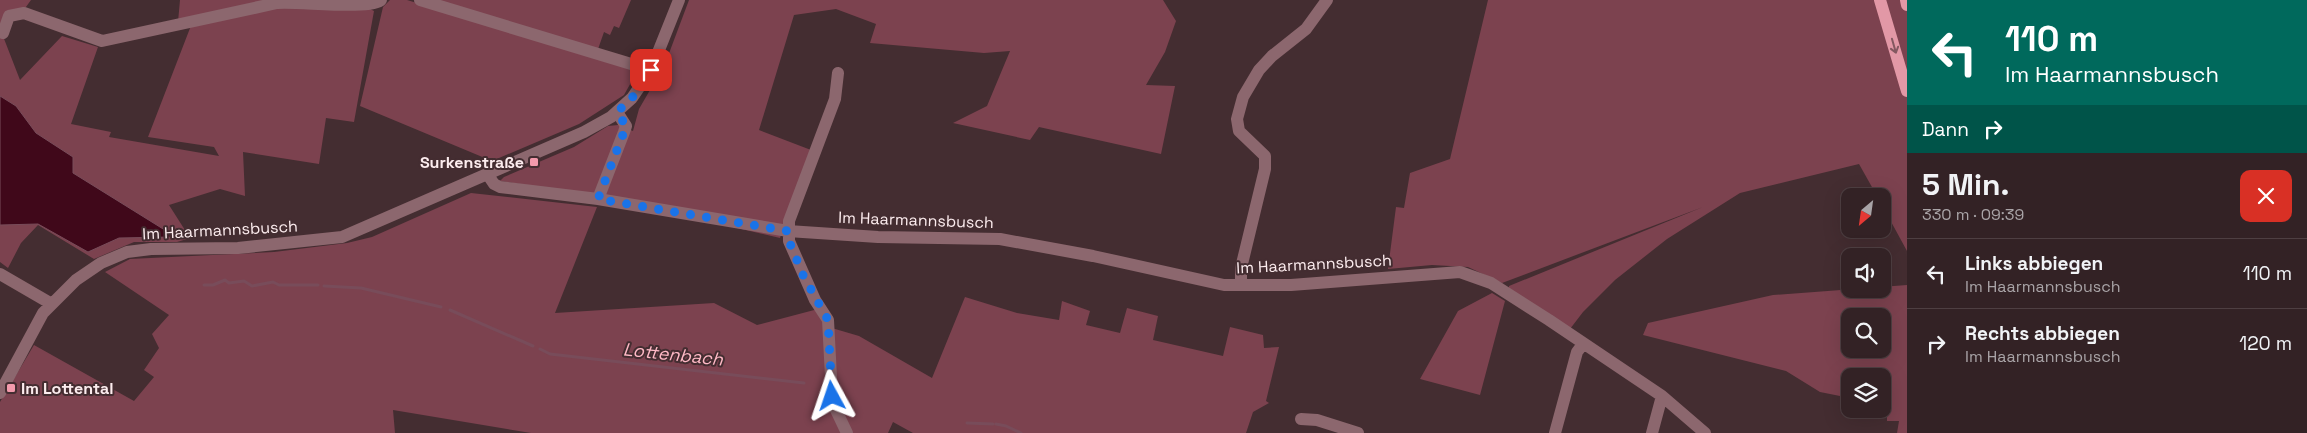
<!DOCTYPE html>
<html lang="de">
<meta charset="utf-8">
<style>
:root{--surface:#332225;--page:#3e2f32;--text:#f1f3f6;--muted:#a9a4a7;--line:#4e3f42}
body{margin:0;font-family:"Space Grotesk",sans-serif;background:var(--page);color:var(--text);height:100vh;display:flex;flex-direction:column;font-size:19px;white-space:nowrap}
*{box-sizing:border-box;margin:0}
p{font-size:16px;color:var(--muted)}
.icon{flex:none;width:28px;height:28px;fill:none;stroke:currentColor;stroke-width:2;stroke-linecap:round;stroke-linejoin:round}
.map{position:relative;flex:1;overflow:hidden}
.details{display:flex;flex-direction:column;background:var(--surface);width:400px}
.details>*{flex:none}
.banner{background:#00695c;color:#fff;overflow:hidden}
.needle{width:32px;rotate:209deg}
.tools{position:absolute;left:1841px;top:188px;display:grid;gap:10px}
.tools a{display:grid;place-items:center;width:50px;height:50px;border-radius:10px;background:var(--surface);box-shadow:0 5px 20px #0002,0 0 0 1px var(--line);font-size:25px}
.pin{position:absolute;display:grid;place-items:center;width:42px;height:42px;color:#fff;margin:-21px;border-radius:10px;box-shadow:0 2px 8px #0006}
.me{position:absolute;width:55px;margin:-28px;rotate:355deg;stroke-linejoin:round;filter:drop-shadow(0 0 4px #0008)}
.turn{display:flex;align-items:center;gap:18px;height:105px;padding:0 15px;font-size:22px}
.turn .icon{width:65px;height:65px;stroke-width:2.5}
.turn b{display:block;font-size:35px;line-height:42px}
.then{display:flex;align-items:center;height:48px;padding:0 15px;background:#0003;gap:10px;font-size:19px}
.round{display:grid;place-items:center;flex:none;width:52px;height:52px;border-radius:10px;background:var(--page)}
.head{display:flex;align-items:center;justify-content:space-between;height:85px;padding:0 15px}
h1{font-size:30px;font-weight:700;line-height:38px}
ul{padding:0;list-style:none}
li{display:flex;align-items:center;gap:15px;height:70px;padding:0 15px;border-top:1px solid var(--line)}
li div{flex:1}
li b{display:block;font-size:19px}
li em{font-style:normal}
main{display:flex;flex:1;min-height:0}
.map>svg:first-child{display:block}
.green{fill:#7c424f;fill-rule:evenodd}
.water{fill:#40081a;stroke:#784c5a}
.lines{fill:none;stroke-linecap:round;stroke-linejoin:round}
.stream{stroke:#784c5a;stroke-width:3}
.minor{stroke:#8c676e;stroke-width:12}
.major{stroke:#e298a6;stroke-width:12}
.oneway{stroke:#835860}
.route{stroke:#1a73e8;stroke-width:9;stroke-dasharray:0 16.2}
.poi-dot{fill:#f39aac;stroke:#442d31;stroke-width:2}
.labels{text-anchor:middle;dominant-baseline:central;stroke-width:4;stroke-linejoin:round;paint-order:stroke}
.poi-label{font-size:16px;font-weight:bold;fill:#fcecee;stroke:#442d31;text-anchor:end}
.street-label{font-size:16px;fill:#fcecee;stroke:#442d31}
.water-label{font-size:18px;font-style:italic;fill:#ffb9c6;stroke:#442d31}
</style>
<main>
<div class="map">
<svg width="1907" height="433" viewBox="0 0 1907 433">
<rect width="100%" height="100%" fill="#442d31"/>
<path class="green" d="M0,0h31l-8,11 -22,20 19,49 42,-44 36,11 -27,77 40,8 -2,5 110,19 -5,-9 -66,-10 44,-114 85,-20 91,5 6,3 -20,111 -28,-4 -7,46 -76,-12 2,44 -25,-7 -51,16 21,33 -13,4h-43l-40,17 -56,-34 -17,18 -13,25 -8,-6z
M180,0h99l-101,22z
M390,0h17l231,70 -14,25 -45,29 -87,37 -132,-55 23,-99z
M427,0h204l-12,28 -5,-2 -4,9 -6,-3 -7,20z
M689,0h474l13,21 -11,31 -19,33 29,1 -14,68 -122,-27 -9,13 -77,-17 34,-17 23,-55 -26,2 -114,-10 6,-19 -40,-15 -42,6 -35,115 52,20 -31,88 -186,-43 -94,-14 4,-4 70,-30 34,-21 10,-1 15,6 6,-22 26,-45z
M1488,0h419v251l-24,-44 -1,-11h-5l-18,-32 -119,29 -73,46 -52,41 -32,32 -13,17 -61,-40v-3l194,-79 -201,76 -34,-16 -36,-2 -44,4 8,-62 8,1 6,-35 40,-14z
M471,193l126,14 -42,106 159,-10 43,22 61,-16 7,17 34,10 73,42 33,-81 52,16 42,7 3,-19 28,10 -4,14 34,8 7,-25 31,8 -5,24 70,16 7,-29 33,8 1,13 15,-1 -13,54 3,2 -16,9 -7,21h-333l-20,-11 -5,11h-357l-138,-23 2,23h-395v-31l34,-57 100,56 20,-24 -10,-7 15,-22 -7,-14 17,-19 -64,-43 25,-13 144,-7 73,-9 25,-6z
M1907,285v148h-10l2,-12h-12v-16l-4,-1 -1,-28h-32v22l-30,-6 -34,-21 -143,-36 5,-12 125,-28zM1850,316h32v33h-32z
M1492,293l13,8 -25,94 -60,-16 38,-68z"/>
<path class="water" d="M0,96l16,10 20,27 37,24v16l95,59 3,5 -52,1 -31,14 -50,-28 -38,1z"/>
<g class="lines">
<path class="stream" d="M204,285h9l12,-5 4,3 15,-2 8,5 21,-4 6,3h39
M324,286l37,2 80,19
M450,310l83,36
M540,349l10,5 254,29
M967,423l26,1
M996,424l10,2 15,7"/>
<path class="minor" d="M420,0l231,70
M3,33l6,-17 15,-3 78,28 175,-38c20,-2 94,7 104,-3
M838,73l-3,26 -46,122v20l26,59 13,20 4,76 4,14 11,23
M488,175l6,9 6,3 98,12 190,32 90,6 122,2 93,17 131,29h67l169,-13 31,11 58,37 113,76 43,37
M598,199l26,-67 2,-6 -9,-14
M0,274l50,29
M1241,285v-17l24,-99v-13l-26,-25 -2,-12 6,-22 16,-27 13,-14 34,-27 21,-29
M0,393l43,-80 33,-33 25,-17 26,-11 24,-3 87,-1 104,-11 242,-105 27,-15 21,-19 19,-28 28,-70
M1301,419l16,1 41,13
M1555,433l22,-81 6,-8
M1652,433l10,-37"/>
<path class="major" d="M1880,0l27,91
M1906,0l1,5"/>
</g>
<defs><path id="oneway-shaft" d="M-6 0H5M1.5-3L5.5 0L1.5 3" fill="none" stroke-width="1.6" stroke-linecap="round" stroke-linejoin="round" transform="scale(1.25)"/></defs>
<use class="oneway" href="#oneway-shaft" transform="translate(1894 46) rotate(74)"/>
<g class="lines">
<path class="route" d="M651,70l-19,28 -15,14 9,14 -2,6 -26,67 190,32 1,10 14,34 25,45 4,76"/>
</g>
<g class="poi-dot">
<rect x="529" y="157" width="10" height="10" rx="2.5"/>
<rect x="6" y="383" width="10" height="10" rx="2.5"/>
</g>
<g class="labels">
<g class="poi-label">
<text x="524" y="162">Surkenstraße</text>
<text x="21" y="388" text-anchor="start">Im Lottental</text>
</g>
<g class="street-label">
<text transform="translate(916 220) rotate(2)">Im Haarmannsbusch</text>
<text transform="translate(220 230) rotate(-3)">Im Haarmannsbusch</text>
<text transform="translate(1314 264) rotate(-3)">Im Haarmannsbusch</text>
</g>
<g class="water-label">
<text transform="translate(673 354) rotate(6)">Lottenbach</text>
</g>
</g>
</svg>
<div class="tools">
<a><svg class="needle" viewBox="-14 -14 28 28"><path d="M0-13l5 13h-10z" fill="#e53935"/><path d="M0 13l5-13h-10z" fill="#a9a4a7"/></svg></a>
<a><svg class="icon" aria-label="sound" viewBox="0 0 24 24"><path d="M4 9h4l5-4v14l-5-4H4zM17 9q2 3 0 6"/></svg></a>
<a><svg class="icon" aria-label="search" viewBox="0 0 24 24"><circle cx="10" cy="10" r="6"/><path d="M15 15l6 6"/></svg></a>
<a><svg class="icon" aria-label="layers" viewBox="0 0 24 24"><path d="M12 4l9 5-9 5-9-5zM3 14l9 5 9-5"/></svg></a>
</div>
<div class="pin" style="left:651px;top:70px;background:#d93025"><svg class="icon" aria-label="arrive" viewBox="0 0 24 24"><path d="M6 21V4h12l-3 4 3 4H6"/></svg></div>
<svg class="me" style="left:832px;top:396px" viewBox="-20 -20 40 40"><path d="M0-17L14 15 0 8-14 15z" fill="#1a73e8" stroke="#fff" stroke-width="4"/></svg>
</div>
<section class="details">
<div class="banner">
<div class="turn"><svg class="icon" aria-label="left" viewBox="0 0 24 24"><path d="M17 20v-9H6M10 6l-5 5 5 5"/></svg><div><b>110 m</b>Im Haarmannsbusch</div></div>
<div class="then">Dann<svg class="icon" aria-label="right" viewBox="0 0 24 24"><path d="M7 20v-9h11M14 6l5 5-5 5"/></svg></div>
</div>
<div class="head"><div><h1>5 Min.</h1><p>330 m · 09:39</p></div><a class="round" style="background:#d93025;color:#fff"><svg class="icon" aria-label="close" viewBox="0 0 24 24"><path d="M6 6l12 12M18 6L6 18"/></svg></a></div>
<ul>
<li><svg class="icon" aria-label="left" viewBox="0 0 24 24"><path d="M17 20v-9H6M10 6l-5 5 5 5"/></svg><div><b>Links abbiegen</b><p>Im Haarmannsbusch</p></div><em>110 m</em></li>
<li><svg class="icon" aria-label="right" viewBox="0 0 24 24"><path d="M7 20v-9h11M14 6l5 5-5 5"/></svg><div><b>Rechts abbiegen</b><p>Im Haarmannsbusch</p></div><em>120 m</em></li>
</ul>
</section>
</main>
